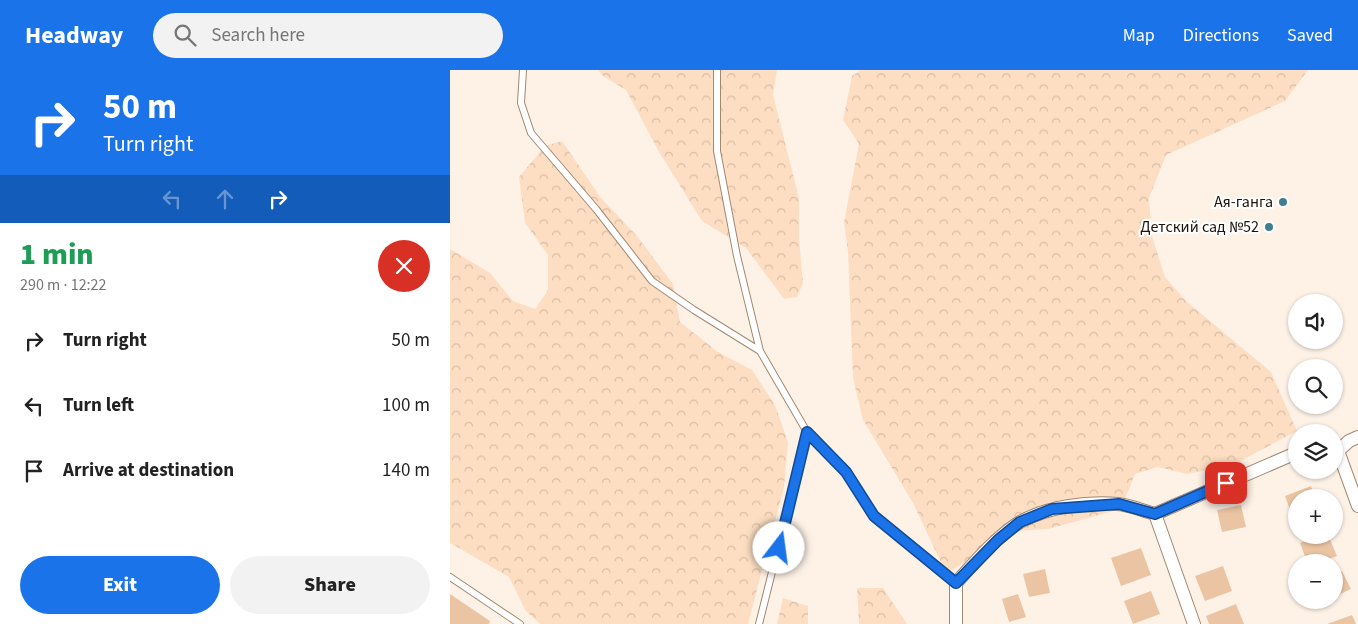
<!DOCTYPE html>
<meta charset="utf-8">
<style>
:root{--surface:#fff;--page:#f2f2f2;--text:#222;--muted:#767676;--accent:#1a73e8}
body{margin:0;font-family:"Source Sans 3",sans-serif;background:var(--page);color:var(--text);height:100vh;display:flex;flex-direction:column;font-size:19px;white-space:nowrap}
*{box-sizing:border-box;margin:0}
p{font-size:16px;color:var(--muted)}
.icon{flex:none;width:28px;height:28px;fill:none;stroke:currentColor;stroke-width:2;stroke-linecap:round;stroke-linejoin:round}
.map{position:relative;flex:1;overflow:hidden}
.side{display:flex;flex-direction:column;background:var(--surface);width:450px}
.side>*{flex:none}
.top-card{background:#1a73e8;color:#fff;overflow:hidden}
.controls{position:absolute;left:838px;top:224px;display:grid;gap:10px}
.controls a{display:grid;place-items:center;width:55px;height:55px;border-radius:50%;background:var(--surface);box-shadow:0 1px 4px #0004;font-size:25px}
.pin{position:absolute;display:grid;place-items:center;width:42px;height:42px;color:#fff;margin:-21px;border-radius:10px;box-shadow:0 2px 8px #0006}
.me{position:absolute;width:55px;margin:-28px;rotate:15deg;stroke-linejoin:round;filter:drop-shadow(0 0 4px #0008)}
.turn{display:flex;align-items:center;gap:18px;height:105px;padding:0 20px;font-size:22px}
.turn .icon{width:65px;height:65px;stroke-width:2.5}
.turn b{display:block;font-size:35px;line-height:42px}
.lanes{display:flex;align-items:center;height:48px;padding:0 20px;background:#0003;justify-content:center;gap:25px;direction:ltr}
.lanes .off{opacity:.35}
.round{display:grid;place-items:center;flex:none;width:52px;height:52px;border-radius:26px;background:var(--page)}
.summary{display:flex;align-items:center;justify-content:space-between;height:85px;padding:0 20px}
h1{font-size:30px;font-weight:800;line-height:38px;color:#1e9e55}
.action{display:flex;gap:10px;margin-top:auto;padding:10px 20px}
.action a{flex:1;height:58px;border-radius:30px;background:var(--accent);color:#fff;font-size:20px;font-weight:800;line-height:58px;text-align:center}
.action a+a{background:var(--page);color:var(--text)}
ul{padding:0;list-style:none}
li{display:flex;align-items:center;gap:15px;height:65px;padding:0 20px}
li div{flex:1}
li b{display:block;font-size:19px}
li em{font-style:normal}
header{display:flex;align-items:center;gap:30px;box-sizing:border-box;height:70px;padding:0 25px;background:var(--accent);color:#fff}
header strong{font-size:24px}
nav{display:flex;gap:28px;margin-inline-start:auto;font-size:18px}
.search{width:350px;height:45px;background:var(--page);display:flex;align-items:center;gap:12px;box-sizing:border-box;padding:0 18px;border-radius:28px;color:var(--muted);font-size:19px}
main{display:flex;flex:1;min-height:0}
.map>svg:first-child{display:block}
.forest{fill:url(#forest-crowns)}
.building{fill:#ebc5a3}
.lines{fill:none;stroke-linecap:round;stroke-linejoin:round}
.service-casing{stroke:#a38870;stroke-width:8}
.minor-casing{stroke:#a38870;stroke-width:14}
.service{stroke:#fff;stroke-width:6}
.minor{stroke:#fff;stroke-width:12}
.route-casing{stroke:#114b97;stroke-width:12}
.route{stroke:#1a73e8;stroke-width:9}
.poi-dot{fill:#3e7e91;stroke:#fff;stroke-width:2}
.labels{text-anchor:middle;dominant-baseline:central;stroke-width:4;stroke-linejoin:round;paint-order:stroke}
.poi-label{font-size:16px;fill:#1e140b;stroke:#fff;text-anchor:end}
</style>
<header>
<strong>Headway</strong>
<div class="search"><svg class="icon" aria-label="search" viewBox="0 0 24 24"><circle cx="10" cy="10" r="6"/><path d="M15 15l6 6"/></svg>Search here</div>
<nav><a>Map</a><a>Directions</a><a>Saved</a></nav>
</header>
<main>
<section class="side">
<div class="top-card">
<div class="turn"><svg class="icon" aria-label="right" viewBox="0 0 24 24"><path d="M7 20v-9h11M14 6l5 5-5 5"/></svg><div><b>50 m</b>Turn right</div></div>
<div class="lanes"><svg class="icon off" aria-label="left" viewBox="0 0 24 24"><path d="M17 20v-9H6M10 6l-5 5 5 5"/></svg><svg class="icon off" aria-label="ahead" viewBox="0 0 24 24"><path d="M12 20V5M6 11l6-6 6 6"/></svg><svg class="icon" aria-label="right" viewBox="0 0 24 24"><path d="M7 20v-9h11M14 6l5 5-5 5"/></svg></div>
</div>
<div class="summary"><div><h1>1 min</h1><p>290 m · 12:22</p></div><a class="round" style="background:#d93025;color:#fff"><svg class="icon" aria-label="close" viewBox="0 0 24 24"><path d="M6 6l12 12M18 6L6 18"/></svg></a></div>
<ul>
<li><svg class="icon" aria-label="right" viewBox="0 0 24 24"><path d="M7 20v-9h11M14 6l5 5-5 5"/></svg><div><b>Turn right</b></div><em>50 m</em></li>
<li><svg class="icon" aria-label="left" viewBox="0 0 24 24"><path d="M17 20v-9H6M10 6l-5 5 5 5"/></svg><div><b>Turn left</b></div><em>100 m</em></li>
<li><svg class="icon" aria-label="arrive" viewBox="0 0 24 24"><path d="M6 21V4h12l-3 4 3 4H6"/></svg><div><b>Arrive at destination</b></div><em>140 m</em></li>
</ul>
<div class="action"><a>Exit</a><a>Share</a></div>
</section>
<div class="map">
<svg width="908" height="554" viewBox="0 0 908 554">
<defs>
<pattern id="forest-crowns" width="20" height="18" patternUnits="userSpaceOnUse" patternTransform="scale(1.25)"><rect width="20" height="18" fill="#fddec2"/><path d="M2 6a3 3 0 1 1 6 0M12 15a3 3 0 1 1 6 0" fill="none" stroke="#d8bea5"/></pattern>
</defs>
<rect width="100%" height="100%" fill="#fef2e7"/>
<path class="forest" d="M148,0h179l-4,25 26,103v40l4,45 -6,14 -13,2 -38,-51 -44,-27 -43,-69 -33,-62 -23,-14z
M411,0h447l-23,31 -119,54 -17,43 3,38 13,41 21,24 85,71 26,59 -64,34 -46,9 -29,-7 -23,7 -14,35 -73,20 -49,3 -33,30 -20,11 -33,-70 -50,-83 -10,-42 -5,-126 -4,-30 15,-78 -16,-24 9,-44z
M112,71l39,57 36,38 36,48 7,38 38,30 34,18 23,35 13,37 -4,45 -36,137h-208l-14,-13 -17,-34 -59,-34v-294l40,24 23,28 22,8 13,-19v-35l-23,-32 -6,-46 26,-31z
M407,518h26l24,36h-48z
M333,528l25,8v18h-31z"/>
<path class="building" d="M861,416l4,12h-19v23l-2,1 -9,-26z
M791,435l5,22 -24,5 -5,-22z
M871,465h7l9,21 -16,6h-14l-7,-19z
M691,478l10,27 -30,11 -10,-28z
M773,496l9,25 -27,10 -10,-25z
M595,499l5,24 -21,4 -6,-23z
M892,501l9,18 -17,8v-22z
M701,521l9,23 -27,10 -9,-23z
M0,524l40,27 -1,3h-39z
M568,524l8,23 -17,5 -7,-23z
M786,534l8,20h-35l-3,-8z
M902,545l4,9h-29z"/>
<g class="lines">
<g class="service-casing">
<path id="service" d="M73,0l-2,33 10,30 65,76 56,72 42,29 66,41
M267,0v81l20,105 23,95 47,81 -48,192
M357,362l38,40 29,44 82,67
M0,507l70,47"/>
</g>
<g class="minor-casing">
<path id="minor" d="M884,377l4,4 20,55
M888,381l11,-10 9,-4
M506,554v-41c19,-21 40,-46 64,-61 27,-15 67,-21 98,-18 12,1 25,7 37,10
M744,554l-39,-110 141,-61"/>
</g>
<use href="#service" class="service"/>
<use href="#minor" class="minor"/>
</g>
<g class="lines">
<g class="route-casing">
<path id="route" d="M329,478l28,-116 39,40 28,44 82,67 42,-43 22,-18 32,-13 67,-5 36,10 71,-31"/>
</g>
<use href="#route" class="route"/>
</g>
<g class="poi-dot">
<circle cx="833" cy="132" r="5"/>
<circle cx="819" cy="157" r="5"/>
</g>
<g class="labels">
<g class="poi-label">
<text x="823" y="132">Ая-ганга</text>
<text x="809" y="157">Детский сад №52</text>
</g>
</g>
</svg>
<div class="controls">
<a><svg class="icon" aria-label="sound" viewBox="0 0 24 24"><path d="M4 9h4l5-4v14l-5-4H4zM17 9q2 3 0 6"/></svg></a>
<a><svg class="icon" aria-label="search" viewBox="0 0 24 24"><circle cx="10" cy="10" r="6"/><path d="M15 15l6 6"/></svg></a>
<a><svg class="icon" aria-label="layers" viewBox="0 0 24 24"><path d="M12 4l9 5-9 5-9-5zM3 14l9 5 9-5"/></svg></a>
<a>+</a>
<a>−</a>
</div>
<div class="pin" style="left:776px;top:413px;background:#d93025"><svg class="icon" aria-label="arrive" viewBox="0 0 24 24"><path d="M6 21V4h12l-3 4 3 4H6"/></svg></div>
<svg class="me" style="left:329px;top:478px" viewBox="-20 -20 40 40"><circle r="19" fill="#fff"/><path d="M0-13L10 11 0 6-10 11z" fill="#1a73e8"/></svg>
</div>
</main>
